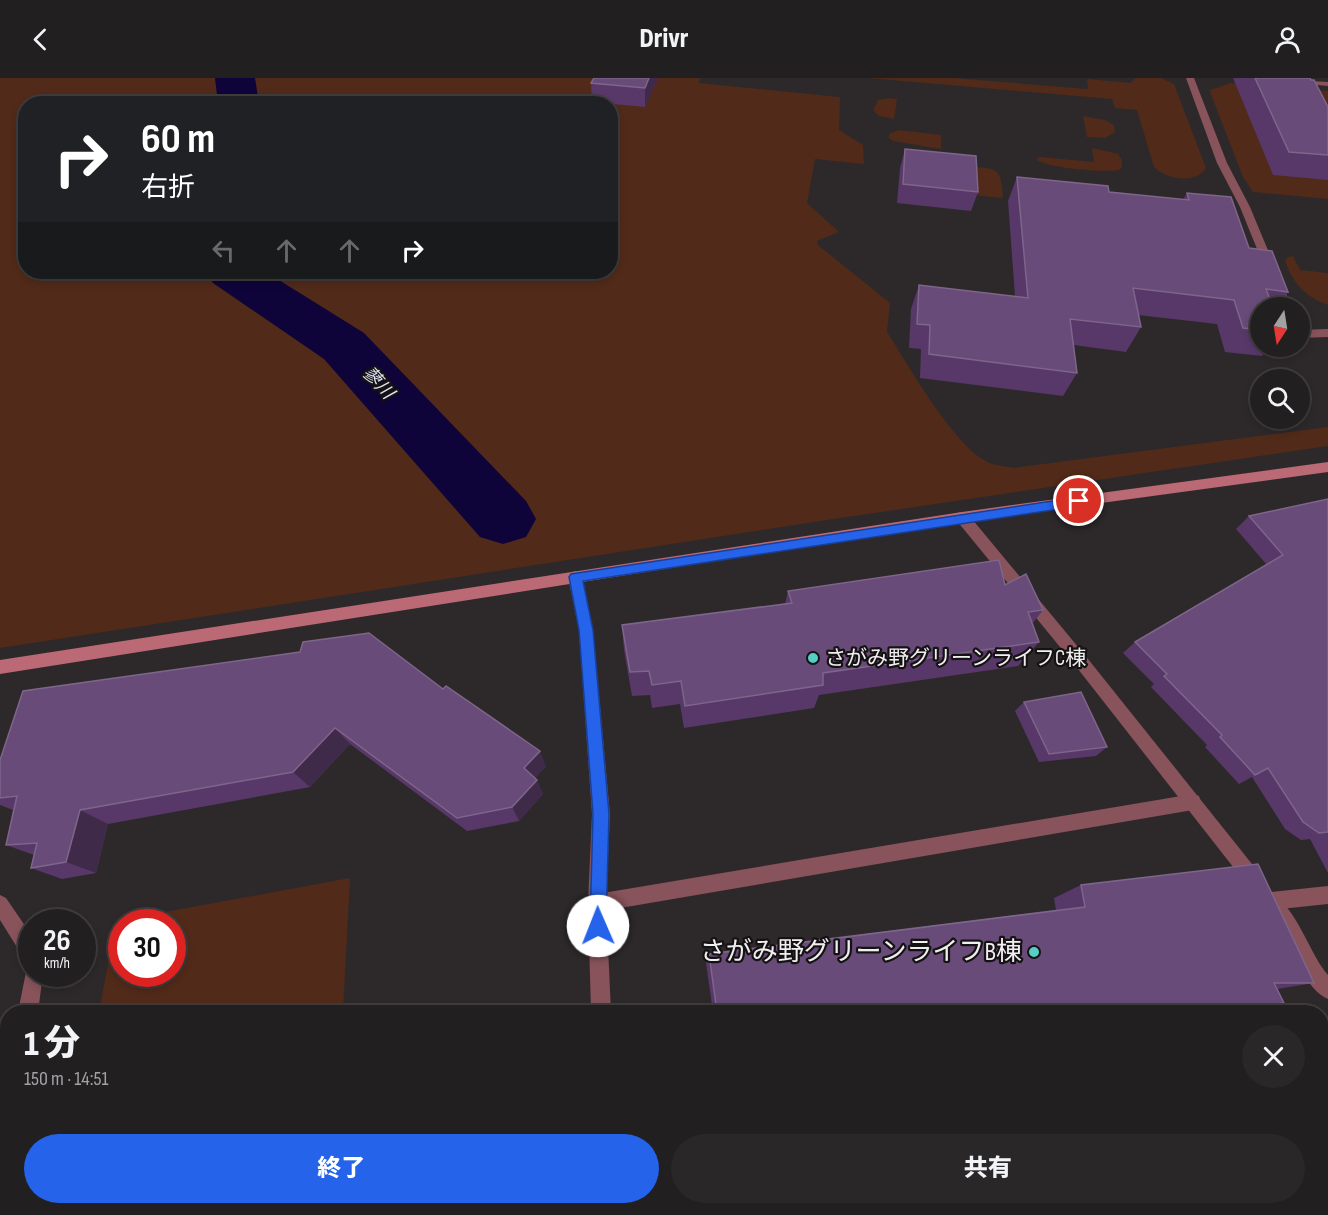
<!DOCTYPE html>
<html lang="ja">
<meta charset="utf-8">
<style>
:root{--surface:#221f20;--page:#2a2729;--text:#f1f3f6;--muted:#a2a2a5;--line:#3f3d3e;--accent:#2563eb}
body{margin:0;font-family:"Sofia Sans Condensed","Noto Sans JP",sans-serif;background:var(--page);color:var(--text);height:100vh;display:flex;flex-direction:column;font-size:22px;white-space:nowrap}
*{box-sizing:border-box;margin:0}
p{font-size:20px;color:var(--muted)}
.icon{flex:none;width:33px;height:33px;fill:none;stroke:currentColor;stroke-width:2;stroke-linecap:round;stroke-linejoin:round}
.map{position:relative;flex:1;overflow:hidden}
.panel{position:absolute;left:0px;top:927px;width:1329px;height:210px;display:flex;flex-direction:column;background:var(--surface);border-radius:24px 24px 0 0;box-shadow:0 3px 9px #0003,0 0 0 2px var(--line)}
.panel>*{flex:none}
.guide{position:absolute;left:18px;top:18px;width:600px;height:183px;border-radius:24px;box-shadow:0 3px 9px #0003,0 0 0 2px var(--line);background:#202124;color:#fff;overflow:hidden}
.needle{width:39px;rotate:192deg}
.tools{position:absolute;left:1250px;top:219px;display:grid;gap:12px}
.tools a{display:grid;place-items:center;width:60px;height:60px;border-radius:50%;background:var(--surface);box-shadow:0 3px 9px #0003,0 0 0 2px var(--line);font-size:30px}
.speed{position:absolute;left:18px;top:831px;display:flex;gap:12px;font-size:30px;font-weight:700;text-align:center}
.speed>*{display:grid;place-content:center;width:78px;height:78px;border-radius:50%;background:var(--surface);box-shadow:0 3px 9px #0003,0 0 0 2px var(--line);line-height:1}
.speed small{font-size:15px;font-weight:400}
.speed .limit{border:9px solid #d22;background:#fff;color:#111}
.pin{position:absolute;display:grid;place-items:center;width:51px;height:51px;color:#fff;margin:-26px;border:3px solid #fff;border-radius:50%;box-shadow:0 2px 6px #0007}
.me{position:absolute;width:66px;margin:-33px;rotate:359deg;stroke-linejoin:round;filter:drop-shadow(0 0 4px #0008)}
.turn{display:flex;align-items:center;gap:21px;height:126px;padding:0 24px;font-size:27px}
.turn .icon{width:78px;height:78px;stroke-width:2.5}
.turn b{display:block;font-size:42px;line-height:51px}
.lanes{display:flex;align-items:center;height:57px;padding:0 24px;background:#0003;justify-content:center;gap:30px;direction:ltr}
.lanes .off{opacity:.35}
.round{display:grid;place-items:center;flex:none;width:63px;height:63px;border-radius:32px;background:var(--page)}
.overview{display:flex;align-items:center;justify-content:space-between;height:102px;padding:0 24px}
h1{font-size:36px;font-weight:800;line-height:45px}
.button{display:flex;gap:12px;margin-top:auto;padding:12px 24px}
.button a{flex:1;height:69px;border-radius:36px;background:var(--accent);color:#fff;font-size:24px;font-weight:800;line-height:69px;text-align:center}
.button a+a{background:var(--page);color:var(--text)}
header{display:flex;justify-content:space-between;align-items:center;height:78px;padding:0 24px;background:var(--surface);font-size:27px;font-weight:800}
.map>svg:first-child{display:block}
.green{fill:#512a19;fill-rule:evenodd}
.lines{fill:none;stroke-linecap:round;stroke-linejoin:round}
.river{fill:#0e0439;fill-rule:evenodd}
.lane{fill:#88535a;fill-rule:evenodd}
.street{fill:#88535a;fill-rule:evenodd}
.secondary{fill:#bb6974;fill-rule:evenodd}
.wall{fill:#583869}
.shaded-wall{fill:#402a4a}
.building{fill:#684b78;stroke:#7e658a;stroke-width:1.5}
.route{fill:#2563eb;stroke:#184099;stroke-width:1.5}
.poi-dot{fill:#55cec6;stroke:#141213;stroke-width:2}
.labels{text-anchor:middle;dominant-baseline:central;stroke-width:4.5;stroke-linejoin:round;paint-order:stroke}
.far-water-label{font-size:18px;font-style:italic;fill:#e1e3f5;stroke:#141213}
.poi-label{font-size:21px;fill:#f1eef0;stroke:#141213;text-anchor:start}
.near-poi-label{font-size:26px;fill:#f1eef0;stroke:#141213;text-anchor:end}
</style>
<header><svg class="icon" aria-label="back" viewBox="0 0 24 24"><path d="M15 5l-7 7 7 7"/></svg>Drivr<svg class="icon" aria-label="person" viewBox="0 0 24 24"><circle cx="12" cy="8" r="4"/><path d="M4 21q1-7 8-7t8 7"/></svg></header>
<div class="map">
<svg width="1328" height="1137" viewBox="0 0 1328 1137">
<rect width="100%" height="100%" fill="#2d292b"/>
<path class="green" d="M0,0h700l-1,5 141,14 -1,33 24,15 1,19 -49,-5 -8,44 32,29 -22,9 1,4 72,58 -3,29c21,32 68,117 103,131 7,3 15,3 23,5l315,-41v19l-501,74 -827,128zM26,26h584v168h-584z
M868,0h85l135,11 -1,-10 44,4 4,-5h26l13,6 32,84c-10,17 -40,11 -52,-1l-17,-57 -22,-2 -3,-9z
M1231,5l97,8v108l-75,-7 -10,-15 -33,-85v-2z
M889,20l8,1 -3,20 -15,-3 -6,-6 5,-10z
M1083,38l22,4 9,5 1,7 -10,6 -18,-1z
M899,52l42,5v14l-48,-8 -4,-3v-4z
M1092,70l26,6 4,6v7l-3,3c-13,3 -74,-2 -83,-11l4,-2 54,5z
M967,88c31,4 34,-1 36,32l-40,-4z
M1293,178l7,14 28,3v32c-21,-7 -37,-23 -43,-45l3,-3z
M350,800l-7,134h-244l17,-91zM122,844h50v52h-50z
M63,1130h233l-37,7h-197z"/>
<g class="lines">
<path class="river" d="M215,0h40l4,26h-41z
M206,194h60l98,61 162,168 10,18 -10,18 -23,7 -23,-7 -156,-178 -111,-76z"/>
<path class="lane" d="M1186,0h8l33,85 23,44 42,101h-11l-41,-101 -23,-44z
M1257,0l71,4v4l-67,-6z
M1328,251v8l-29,1v-8z
M1193,716l6,2 2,6 -2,6 -6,2 -596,102 -6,-3 -3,-6 3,-6 6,-3z
M1328,808v18l-57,6 -6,-3 -3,-6 3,-6 6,-3z
M1322,1127l1,3 -3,7h-71l3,-7h70z"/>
<path class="street" d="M962,434l5,1 121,146 172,215 3,6 -3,6 -6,3 -6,-3 -170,-217 -121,-148 -2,-4 2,-4z
M575,493l5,2 2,4 11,53 17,184 -4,89 5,109h-20l-3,-109 4,-89 -13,-184 -11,-53 2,-4z
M0,817l6,3 26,38v26l-7,-2 -25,-40z
M1274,819c22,9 37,60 54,78v24c-22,-10 -29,-38 -40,-57 -7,-12 -18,-23 -23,-36l3,-6z
M32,888v8h11l-5,38h-20l9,-45z
M8,1065v46l-8,3v-45z
M603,1130h22l2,7h-22z"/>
<path class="secondary" d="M1328,384v10l-366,50 -962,152v-14l962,-148z"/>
</g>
<path class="wall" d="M658,0l-13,29 -53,-5 -1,-19z
M1233,0h77l18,29v73l-55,-5z
M905,71l73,43 -7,19 -74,-8 3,-35z
M1017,99l92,15 74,8 4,-7 62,55 39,44 -12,16h-16v38h10l-8,10 -37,-4 -8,-28 -79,-9 3,12 -15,25 -52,-7 3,28 -14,23 -143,-18 1,-29 -12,-1 2,-39 8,-24 96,11 -7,-95z
M1328,421v374l-18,-34 -9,1 -16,-11 -33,-52 -13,7 -34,-37 2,-2 -56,-58 3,-3 -31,-31 12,-11 132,-77 -31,-36 13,-13z
M1005,507l38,25 -11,14 7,18 -21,24 -199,29 -5,13 -130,20 -4,-24 -28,4 -2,-13 -18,1 -8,-46 -2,-25 163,-21 3,-13z
M443,611l103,77 -11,12 8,16 -24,27 -52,10 -117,-87 -40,43 -202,37 -12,49 -34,6 -31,-11 3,-13 -28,-10 7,-35 -13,-5v-45z
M1024,624l83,45 -11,9 -57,6 -24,-51z
M1081,807l233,98 -37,6 7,14 -75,9h-496l-7,-49 3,-9 347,-44 -2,-12z
M1328,988v107l-6,-1v-105z"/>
<path class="shaded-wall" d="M649,0h9l-13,29v-19z
M335,650l15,16 -40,43 -17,-15z
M540,673l6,15 -16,17 -6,-15z
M537,702l6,14 -24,27 -7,-14z
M80,732l28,14 -12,49 -30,-11z"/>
<path class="building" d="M594,0h55l-4,10 -54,-5z
M1255,0h55l1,2h3l14,27v48l-39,-3z
M905,71l71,7 2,36 -75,-8z
M1017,99l91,9 1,6 80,8 -2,-7 44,4 18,51 23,3 16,41 -22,-3 7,19h-13v22l-17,-2 -9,-28 -101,-12 8,39 -71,-8 7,54 -148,-19 1,-29 -13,-1 2,-39 109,13z
M1328,421v333l-9,1 -16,-11 -35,-54 -13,7 -35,-38 2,-2 -58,-59 3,-2 -32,-32 148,-87 -34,-39z
M999,482l6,25 21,-11 17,36 -15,2 11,30 -216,31v12l-138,21 -4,-25 -29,4 -3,-14 -19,1 -8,-47 170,-22 -4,-12z
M369,555l74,56 3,-3 94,65 -16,17 13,12 -25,27 -55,11 -122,-90 -42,44 -213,38 -14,52 -35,6 6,-25 -31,2 11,-49 -17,2v-38l23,-69 277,-39 3,-10z
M1081,614l26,55 -58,7 -25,-52z
M1258,786l56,119h-40l10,20 -88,9h-479l-8,-58 376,-47 -4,-22z
M1322,990h6v97l-6,-15z"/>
<path class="route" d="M1079,419l6,4 -6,5 -496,75 10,49 16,184 -3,112 -2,6 -6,3 -6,-3 -2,-6 3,-112 -14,-184 -10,-53 2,-3z"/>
<g class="poi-dot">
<circle cx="813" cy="580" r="6"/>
<circle cx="1034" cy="874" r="6"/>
</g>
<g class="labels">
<g class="far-water-label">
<text transform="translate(378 305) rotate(47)">蓼川</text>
</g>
<g class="poi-label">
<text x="825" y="580">さがみ野グリーンライフC棟</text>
</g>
<g class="near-poi-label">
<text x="1022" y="874">さがみ野グリーンライフB棟</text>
</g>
</g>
</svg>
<div class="tools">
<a><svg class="needle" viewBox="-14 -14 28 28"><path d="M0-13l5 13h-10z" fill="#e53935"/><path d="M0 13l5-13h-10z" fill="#a2a2a5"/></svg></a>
<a><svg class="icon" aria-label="search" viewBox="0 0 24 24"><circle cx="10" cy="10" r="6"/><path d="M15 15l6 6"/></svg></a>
</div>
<div class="speed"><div>26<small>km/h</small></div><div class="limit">30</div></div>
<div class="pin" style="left:1079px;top:423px;background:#d93025"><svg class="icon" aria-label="arrive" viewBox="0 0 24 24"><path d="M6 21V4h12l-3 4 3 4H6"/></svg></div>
<svg class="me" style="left:598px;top:848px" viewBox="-20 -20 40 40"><circle r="19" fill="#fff"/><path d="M0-13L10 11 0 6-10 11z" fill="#2563eb"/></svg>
<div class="guide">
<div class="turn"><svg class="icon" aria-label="right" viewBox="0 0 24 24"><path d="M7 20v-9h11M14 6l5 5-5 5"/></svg><div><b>60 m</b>右折</div></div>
<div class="lanes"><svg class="icon off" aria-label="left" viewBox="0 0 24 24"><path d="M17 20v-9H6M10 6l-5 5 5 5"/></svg><svg class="icon off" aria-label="ahead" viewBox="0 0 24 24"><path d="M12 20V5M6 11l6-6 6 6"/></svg><svg class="icon off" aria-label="ahead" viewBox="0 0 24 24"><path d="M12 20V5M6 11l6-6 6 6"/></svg><svg class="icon" aria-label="right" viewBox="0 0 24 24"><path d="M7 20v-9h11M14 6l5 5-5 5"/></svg></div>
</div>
<section class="panel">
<div class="overview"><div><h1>1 分</h1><p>150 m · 14:51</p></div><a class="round"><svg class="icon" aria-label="close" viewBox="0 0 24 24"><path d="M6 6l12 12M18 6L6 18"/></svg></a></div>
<div class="button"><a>終了</a><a>共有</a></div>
</section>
</div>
